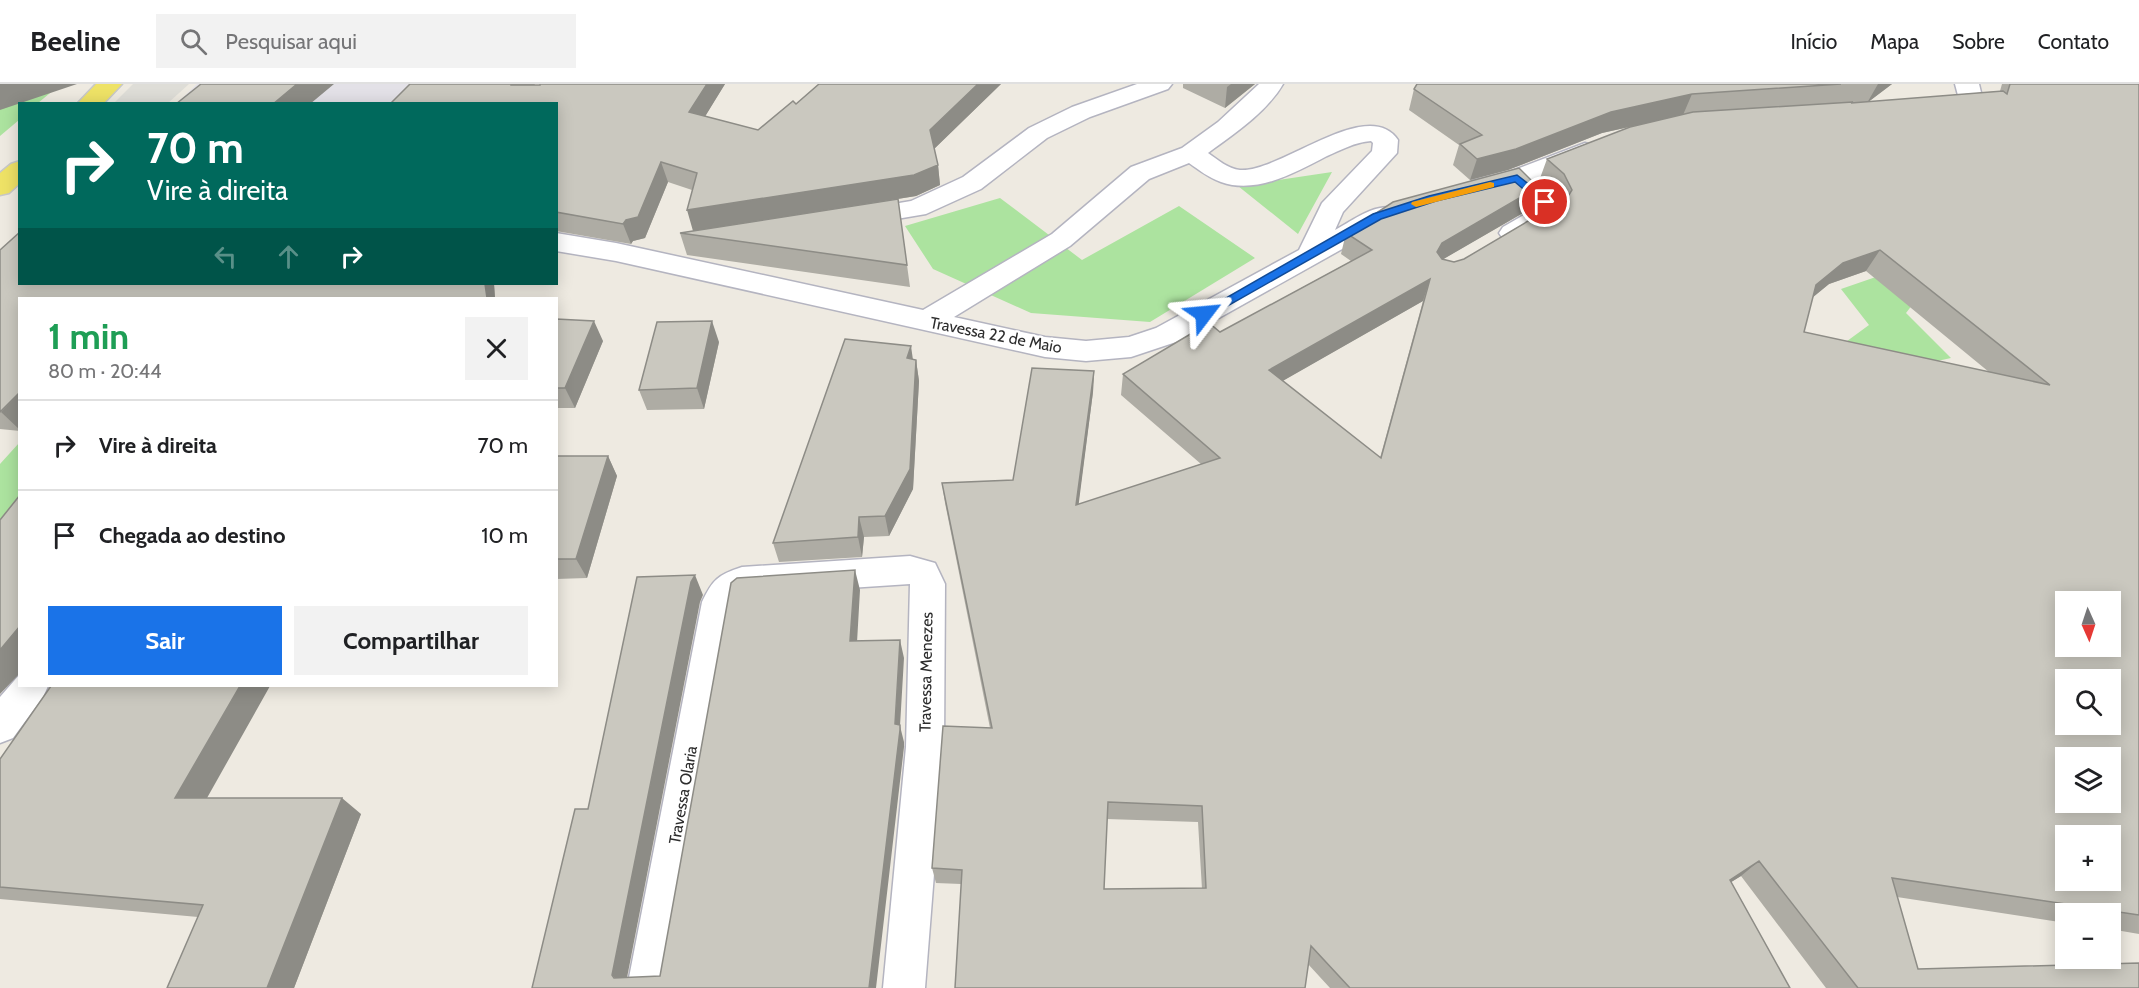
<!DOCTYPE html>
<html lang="pt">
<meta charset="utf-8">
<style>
:root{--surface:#fff;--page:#f2f2f2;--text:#202124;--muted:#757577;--line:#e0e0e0;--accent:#1a73e8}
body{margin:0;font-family:Cabin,sans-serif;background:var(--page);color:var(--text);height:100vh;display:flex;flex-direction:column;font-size:22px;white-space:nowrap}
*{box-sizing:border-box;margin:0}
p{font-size:20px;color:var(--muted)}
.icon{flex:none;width:33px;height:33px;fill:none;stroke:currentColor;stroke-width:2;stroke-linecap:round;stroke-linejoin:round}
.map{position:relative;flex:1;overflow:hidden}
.sheet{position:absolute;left:18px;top:213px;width:540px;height:390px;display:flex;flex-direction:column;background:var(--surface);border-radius:0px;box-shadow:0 3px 15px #0003}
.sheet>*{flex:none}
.guide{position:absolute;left:18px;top:18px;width:540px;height:183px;border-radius:0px;box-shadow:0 3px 15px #0003;background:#00695c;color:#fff;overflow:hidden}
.needle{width:39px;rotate:177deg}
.fabs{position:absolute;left:2055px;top:507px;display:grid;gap:12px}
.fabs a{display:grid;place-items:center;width:66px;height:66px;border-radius:0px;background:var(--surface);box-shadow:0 3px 15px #0003;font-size:30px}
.pin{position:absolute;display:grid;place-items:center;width:51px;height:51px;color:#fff;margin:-26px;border:3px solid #fff;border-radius:50%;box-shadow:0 2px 6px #0007}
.me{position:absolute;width:66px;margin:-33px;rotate:61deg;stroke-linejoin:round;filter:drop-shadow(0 0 4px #0008)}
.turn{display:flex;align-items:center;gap:21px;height:126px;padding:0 30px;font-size:27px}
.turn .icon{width:78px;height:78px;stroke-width:2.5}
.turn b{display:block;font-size:42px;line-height:51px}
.lanes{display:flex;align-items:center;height:57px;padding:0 30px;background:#0003;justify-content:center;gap:30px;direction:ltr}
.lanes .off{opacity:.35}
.round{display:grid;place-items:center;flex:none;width:63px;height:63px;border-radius:0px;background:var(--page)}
.overview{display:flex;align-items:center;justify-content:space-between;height:102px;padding:0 30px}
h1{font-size:36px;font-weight:700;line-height:45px;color:#1e9e55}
.button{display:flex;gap:12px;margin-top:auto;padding:12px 30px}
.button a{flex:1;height:69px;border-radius:0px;background:var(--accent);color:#fff;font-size:24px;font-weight:700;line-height:69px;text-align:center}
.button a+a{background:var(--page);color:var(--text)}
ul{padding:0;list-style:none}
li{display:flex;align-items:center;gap:18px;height:90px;padding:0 30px;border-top:2px solid var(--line)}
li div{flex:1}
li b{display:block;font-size:22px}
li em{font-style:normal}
header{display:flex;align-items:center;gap:36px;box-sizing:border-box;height:84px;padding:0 30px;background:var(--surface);border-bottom:2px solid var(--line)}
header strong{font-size:28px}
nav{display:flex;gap:33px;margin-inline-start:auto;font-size:21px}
.search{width:420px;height:54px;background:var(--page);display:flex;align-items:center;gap:15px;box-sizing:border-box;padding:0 21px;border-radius:0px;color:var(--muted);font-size:22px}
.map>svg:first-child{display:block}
.industrial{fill:#e3e1e7}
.green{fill:#ace39f}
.plaza{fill:#deddd7}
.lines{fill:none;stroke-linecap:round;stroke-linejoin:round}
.street-casing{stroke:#b4b4c0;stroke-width:3}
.primary-casing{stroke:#c8c8c8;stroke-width:3}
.street{fill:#fff;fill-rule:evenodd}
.primary{fill:#eee266;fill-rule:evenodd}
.wall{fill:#aeaca4;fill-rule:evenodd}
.shaded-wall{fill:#8d8c86}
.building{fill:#cac8bf;stroke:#8d8c86;stroke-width:1.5;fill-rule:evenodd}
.route{fill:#1a73e8;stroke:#114b97;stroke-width:1.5}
.slow{fill:#f59e0b}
.labels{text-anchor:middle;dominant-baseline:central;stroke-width:4.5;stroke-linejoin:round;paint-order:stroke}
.street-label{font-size:16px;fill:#2d2d2d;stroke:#fff}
</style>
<header>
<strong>Beeline</strong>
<div class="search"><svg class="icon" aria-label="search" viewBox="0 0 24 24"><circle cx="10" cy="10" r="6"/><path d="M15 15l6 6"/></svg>Pesquisar aqui</div>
<nav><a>Início</a><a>Mapa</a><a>Sobre</a><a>Contato</a></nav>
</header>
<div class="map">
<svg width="2139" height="904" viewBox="0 0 2139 904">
<rect width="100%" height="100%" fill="#eeeae1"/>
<path class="industrial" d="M197,0h223l-19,19 -225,1z"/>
<path class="green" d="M0,0h61l-23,19 -18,1 -1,16 -19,16z
M1332,88l-34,62 -60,-48z
M1000,114l82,62 97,-54 76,52 -105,64 -119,-9 -98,-44 -28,-43z
M1899,185l27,18 -20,26 45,45 -55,12 -68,-15 41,-30 -28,-36z
M19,359v59l-19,21v-59z"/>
<path class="plaza" d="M133,0h56l-21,19h-54z"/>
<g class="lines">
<g class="street-casing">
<path id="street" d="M1137,0h35l-4,5 -78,28 -43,21 -66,51 -55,25 -71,12 -9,-2 -4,-6 4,-6 65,-11 52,-24 66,-49 43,-21z
M1259,0h24c-16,28 -49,50 -75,69 9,6 20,16 32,17 40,3 128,-75 158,-30l-1,13 -54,59 -8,18c17,-9 39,-27 59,-22l4,6 -4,6 -218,122 -45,15 -45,4 -41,-4 -429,-96 -60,-10v-18l60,10 307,67 129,-76 79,-67 51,-19 36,-26zM1371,57l2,2 -1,8 -50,52 -23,47 -143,78 -27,9 -43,4 -41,-4 -91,-20 116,-71 79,-67 40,-16c10,7 20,15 32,19 36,13 75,-10 106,-26 14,-6 28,-14 44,-15z
M1955,0h24l5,21 -4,5 -41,5 -9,-2 -3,-5 3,-5 29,-4z
M1585,59l9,3 3,5 -3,5 -59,24 19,16 7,16c-6,9 -38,30 -49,30 -3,0 -6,-2 -9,-3l-4,-6 4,-6 31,-18 -1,-4 -21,-18 -31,8 -9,-2 -4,-6 4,-6 37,-9z
M910,472l25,7 10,21 -1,163 -19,241h-42l23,-241 4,-163 -166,11 -7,6 -68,387h-42l75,-386c11,-23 16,-27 40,-35z
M20,590v12h28l-5,11 -30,41 -13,5v-46z"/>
</g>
<g class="primary-casing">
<path id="primary" d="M96,0h26l-19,20h-26z
M20,77v22l-11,10 -9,2v-22l11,-9z"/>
</g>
<use href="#street" class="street"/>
<use href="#primary" class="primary"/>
</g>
<path class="wall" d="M410,0h125l-1,1h6v-1h185l-20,32 53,14 38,-26 23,-20h182l-67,65 4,16 2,20 -24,11 -18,3 12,88 -223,-32 -7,-22 188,-29 -175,27 -1,-41 -24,-8 -23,56 -12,3 -2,3 -75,-13v-127z
M1183,0h72l-30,24 -42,-20z
M1417,0h475l-24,18 132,-11 2,-7h137v850l-29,-5v-15h-44v9l-169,-26 21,72 221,19h-313l-85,-112 -10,6 59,106h-460l-22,-24 -347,-80 -25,-1 -4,-15 58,-140 -45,-225 -3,-20 71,-3 81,-109 -1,21 -15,113 123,-41 -80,-69 2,-21 97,-42 131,-71 -10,-7 5,-21 192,-46 -8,22 -87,50 11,3 10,-3 95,-56 -3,-8 -17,-14 8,-22 100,-36 -45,10 -94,37 -38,10 -17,-15 6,-20 -50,-35 5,-21zM1866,187l123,101 -185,-40 8,-34 17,-14zM1423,217l-43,157 -98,-77zM1107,735l91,3 4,67h-98z
M0,166l20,34h474l1,14h-475v133l-20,-2z
M556,235l47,22 -28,67h-19z
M719,258l-15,67 -57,1 -8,-20z
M913,275l3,1 3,21 -6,108 -24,47 -25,1 -2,20 -83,5 -6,-19z
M556,372h52l9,20 -30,102 -31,1z
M0,675l207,39 154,16 -67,174h-127l31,-71 -198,-18z"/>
<path class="shaded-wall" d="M0,0h77l-77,26z
M297,0h37l-24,20h-37z
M511,0h24l-16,19z
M707,0h18l-30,49 -6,-21z
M978,0h23l-69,67 -2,-21z
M1231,0h24l-30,24 2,-21z
M1878,0h14l-25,19z
M1692,10l-9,21 -81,18 -94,37 -38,10 7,-21 134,-47z
M661,78l7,20 -23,56 -12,3 -2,3 -8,-20z
M938,81l2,20 -24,11 -223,35 -6,-21z
M1538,103l-8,22 -95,55 2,-12 5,-9z
M1880,166l-14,21 -37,13 -27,22 14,-21 27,-22z
M1430,195l-7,22 -158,90 4,-21z
M485,200h9l1,14h-8z
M594,237l9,20 -28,67 -10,-20z
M712,237l7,21 -15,67 -7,-21z
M911,262l3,21 -7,-9z
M916,276l3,21 -6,108 -24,47 -4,-20z
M1094,287l-1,21 -17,133v-20z
M20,308v38l-19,-18z
M608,372l9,20 -30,102 -11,-19z
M859,433l5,20 -2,20 -4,-20z
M855,486l5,20 -4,70 -6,-19z
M695,491l8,20 -3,7 -75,386 -13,-13 79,-393z
M20,542v47l-20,21v-44z
M900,556l4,18 -4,68 4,16v5l-28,241h-7l26,-264z
M240,602h30l-72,128 -23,-16z
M342,714l19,16 -67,174h-27z
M1759,777l-18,15 -29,18 18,-14z"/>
<path class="building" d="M201,0h96l-24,20h-97z
M410,0h101v1h29v-1h167l-18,28 69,18 35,-29 3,3 23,-20h159l-48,46 8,35 -24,10 -227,35 10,-37 -36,-11 -23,55 -12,3 -3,4 -67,-12v-108h-166z
M1417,0h424l-149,10 -81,18 -95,37 -39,10 -17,-15 22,-9 -68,-46z
M2010,0h129v831l-247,-37 26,91 221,-6v25h-281l-99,-127 -29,19 60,108h-440l-39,-42 -6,42h-350l7,-118 -30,-2 11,-142 49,2 -50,-245 71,-3 19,-112 62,3 -18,134 144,-47 -97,-84 86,-51 11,9 152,-82 -26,-17 47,-31 126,-34 19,19 -96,56 -5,9 5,7 12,3 10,-3 103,-61 5,-8 -8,-16 -17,-15 83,-32 63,-15 160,-10 -2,1 152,-12 4,3zM1880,166l170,135 -246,-53 12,-47 27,-22zM1430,195l-49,179 -112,-88zM2066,518h44v44h-44zM2066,596h44v44h-44zM2066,674h44v44h-44zM1108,718l94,4 4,82 -102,1zM2066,752h44v44h-44z
M898,115l9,66 -227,-32z
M20,148v52h465l2,14h-467v94l-20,20v-162z
M556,235l38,2 -29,67h-9z
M712,237l-15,67 -58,2 18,-68z
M845,255l66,7 -4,12 9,2 -6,109 -25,47 -26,1 -1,20 -85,6z
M556,372h52l-32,103h-20z
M20,411v131l-20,24v-130z
M855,486l-5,71 50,-1 -5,84 5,1v5l-31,258h-337l43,-179h13l49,-232 58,-2 -4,7 -79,393 2,3 46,-2 71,-393 6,-5z
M51,602h189l-65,112h167l-75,190h-100l36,-83 -203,-18v-128z"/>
<path class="route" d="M1517,91l32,25v5h-7l-27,-23 -79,19 -55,18 -173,98 -4,1 -6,-4 175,-100 56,-18z"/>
<path class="slow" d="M1490,98l4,1v4l-78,20 -5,-3 1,-2z"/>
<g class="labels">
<g class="street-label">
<text transform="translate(996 251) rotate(11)">Travessa 22 de Maio</text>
<text transform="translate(926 588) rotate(-89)">Travessa Menezes</text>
<text transform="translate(683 711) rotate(-80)">Travessa Olaria</text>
</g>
</g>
</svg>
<div class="fabs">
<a><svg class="needle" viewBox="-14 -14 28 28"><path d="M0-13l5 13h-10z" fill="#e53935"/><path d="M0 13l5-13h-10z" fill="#757577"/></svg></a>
<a><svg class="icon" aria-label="search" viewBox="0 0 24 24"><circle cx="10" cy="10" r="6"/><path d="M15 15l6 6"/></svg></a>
<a><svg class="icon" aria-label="layers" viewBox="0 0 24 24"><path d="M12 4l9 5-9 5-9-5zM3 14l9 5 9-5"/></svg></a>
<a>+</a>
<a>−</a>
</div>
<div class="pin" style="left:1545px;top:118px;background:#d93025"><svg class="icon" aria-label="arrive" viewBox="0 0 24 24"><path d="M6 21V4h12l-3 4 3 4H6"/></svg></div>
<svg class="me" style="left:1204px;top:230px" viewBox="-20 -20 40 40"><path d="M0-17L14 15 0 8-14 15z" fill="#1a73e8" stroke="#fff" stroke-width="4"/></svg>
<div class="guide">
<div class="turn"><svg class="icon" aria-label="right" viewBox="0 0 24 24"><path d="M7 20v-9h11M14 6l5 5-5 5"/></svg><div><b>70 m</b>Vire à direita</div></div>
<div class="lanes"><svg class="icon off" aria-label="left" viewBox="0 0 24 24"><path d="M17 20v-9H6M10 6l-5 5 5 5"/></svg><svg class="icon off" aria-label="ahead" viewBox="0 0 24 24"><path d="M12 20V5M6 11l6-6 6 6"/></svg><svg class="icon" aria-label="right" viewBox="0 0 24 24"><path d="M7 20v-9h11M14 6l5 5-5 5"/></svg></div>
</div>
<section class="sheet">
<div class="overview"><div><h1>1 min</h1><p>80 m · 20:44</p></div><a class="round"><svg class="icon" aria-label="close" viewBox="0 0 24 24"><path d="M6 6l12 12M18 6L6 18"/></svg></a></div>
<ul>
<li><svg class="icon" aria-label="right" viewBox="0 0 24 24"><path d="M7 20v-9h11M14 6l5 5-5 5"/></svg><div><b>Vire à direita</b></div><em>70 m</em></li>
<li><svg class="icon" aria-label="arrive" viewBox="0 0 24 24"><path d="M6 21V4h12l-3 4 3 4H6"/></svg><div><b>Chegada ao destino</b></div><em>10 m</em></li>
</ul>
<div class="button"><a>Sair</a><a>Compartilhar</a></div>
</section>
</div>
